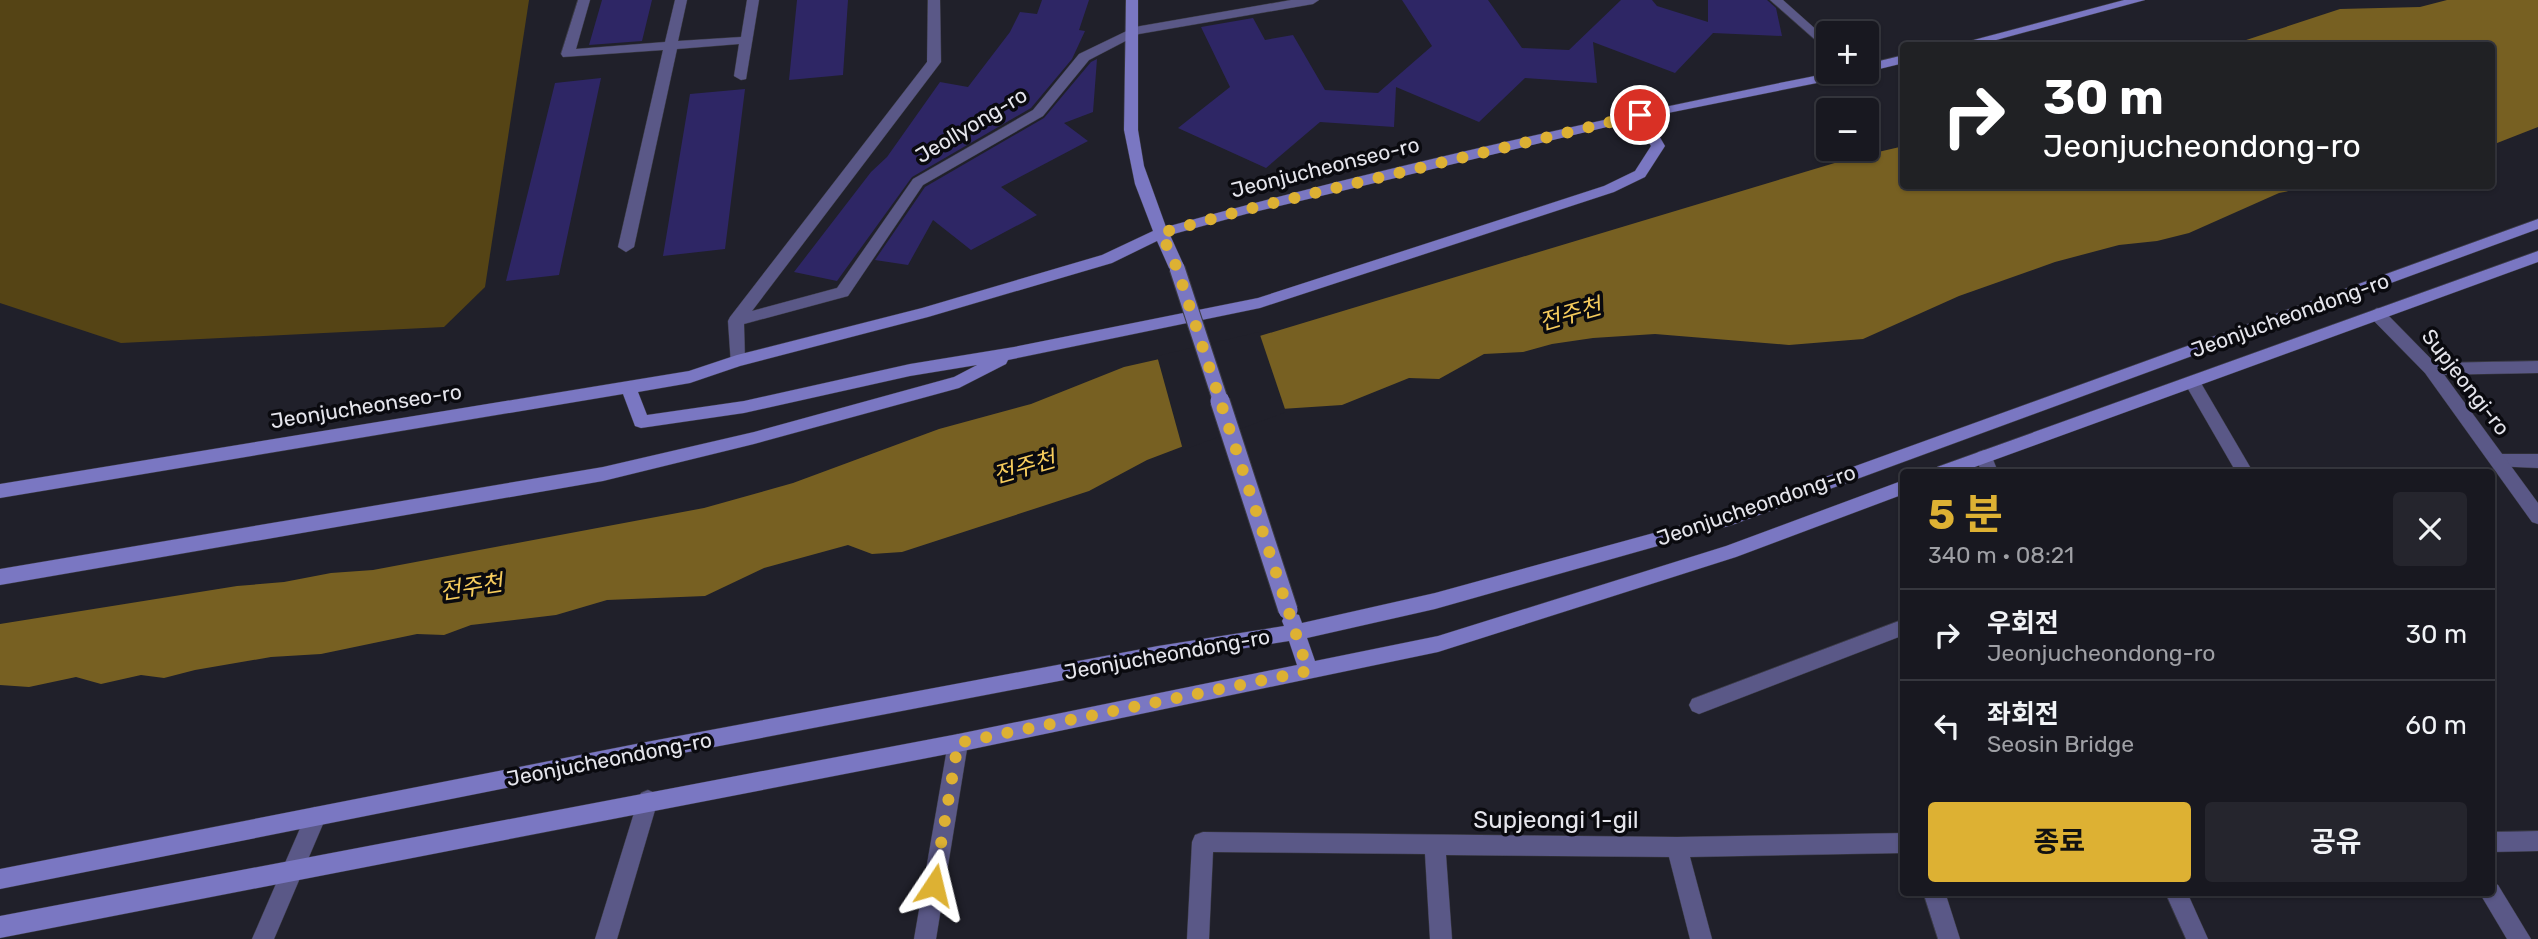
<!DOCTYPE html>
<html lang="ko">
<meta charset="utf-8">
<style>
:root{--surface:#181820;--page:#25252d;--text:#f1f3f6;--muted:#9fa0a5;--line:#36373e;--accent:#ddb133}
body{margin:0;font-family:Rubik,"Noto Sans KR",sans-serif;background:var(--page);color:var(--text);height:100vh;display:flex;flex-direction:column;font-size:26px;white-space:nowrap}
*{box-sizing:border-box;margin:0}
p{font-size:23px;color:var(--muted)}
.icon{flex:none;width:38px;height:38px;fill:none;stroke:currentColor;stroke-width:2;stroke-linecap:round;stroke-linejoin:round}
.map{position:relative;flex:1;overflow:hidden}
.drawer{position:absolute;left:1900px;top:469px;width:595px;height:427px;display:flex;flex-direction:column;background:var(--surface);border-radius:7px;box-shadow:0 2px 5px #0004,0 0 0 2px var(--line)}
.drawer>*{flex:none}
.banner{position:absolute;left:1900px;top:42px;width:595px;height:147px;border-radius:7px;box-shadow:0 2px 5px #0004,0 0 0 2px var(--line);background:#202124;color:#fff;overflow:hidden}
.fabs{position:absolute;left:1816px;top:21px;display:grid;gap:14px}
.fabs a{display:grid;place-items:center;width:63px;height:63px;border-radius:7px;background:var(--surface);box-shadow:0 2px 5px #0004,0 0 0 2px var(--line);font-size:35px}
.pin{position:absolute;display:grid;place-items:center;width:60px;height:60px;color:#fff;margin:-30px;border:4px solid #fff;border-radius:50%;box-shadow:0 2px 7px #0007}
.me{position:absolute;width:77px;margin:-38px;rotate:10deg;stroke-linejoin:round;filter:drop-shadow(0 0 5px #0008)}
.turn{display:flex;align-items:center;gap:24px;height:147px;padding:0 28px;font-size:32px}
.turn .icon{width:91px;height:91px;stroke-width:2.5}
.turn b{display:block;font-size:49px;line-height:60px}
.round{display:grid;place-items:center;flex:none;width:74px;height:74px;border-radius:7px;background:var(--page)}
.summary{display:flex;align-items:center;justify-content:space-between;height:119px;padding:0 28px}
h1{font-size:42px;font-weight:700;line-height:52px;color:var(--accent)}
.cta{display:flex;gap:14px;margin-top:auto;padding:14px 28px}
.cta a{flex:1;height:80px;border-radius:7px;background:var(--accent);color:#111;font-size:28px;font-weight:700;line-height:80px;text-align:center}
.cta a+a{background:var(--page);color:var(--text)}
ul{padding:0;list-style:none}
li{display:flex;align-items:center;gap:21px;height:91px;padding:0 28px;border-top:2px solid var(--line)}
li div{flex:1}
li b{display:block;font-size:26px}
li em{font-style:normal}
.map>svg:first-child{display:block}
.green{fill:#554415}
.water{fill:#776022}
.pier{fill:#20202a}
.building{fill:#2e2665}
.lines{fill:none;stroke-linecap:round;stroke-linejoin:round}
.lane-casing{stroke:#3c3c45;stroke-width:1}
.street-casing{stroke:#3c3c45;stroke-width:1}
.secondary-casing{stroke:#3c3c45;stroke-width:1}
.lane{fill:#5a5887;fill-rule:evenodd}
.street{fill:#5a5887;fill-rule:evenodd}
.secondary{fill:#7a77c2;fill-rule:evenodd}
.secondary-bridge-far1-casing{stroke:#3c3c45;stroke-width:17;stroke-linecap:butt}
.secondary-bridge-casing{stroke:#3c3c45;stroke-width:21;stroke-linecap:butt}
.secondary-bridge-far1{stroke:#7a77c2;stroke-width:15}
.secondary-bridge{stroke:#7a77c2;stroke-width:19}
.route{stroke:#ddb133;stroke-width:12;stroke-dasharray:0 21.6}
.labels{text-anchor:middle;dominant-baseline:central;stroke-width:7;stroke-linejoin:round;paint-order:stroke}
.street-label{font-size:21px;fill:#e5e5ec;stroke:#0a0a0f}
.water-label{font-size:23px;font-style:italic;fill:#f6cc5d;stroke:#0a0a0f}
.near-street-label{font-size:24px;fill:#e5e5ec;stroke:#0a0a0f}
</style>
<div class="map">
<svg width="2538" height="939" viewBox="0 0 2538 939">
<rect width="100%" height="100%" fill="#20202a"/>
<path class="green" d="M0,0h529l-44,287 -41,40 -323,16 -121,-40z"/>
<path class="water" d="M2447,0h91v127l-46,18v-99l-261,-1 109,-36 80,-2z
M1904,146v40h409l-34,7 -90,40 -32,8 -38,4 -64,17 -96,34 -96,43 -74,6 -134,-11 -62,4 -41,6 -29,8 -39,2 -45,25 -30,-1 -67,27 -61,4 -134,51 -58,31 -187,61 -30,2 -24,-9 -84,23 -59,28 -98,4 -51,15 -85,10 -27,10 -27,-1 -96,20 -50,3 -76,13 -31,8 -23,-3 -40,9 -25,-7 -47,10 -29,-2v-61l237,-38 47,-4 47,-9 42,-3 331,-62 89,-25 146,-54 92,-25 93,-37 129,-29 595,-179z"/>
<path class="pier" d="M1259,332l27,80 -103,38 -26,-94z"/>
<path class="building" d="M602,0h50l-10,41 -53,4z
M797,0h51l-5,75 -54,5z
M1042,0h47l-10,30 6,1 -13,28 -41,49 -119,69 -75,104 -43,-9 77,-100 16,-15 53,-75 28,5 42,-55 10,-20 17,2z
M1402,0h86l34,48 47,2 52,-50h31l5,6 51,16v-22h59l9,8 6,28 -69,-3 -38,40 -82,-31 4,41 -72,-5 -46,44 -83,-35 -2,40 -74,-5 -54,46 -88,-40 52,-41 -29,-60 52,-9 12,22 28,-5 32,55 53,3 54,-47z
M1097,59l-4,53 -29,11 24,18 -87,46 36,28 -66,35 -38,-30 -25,45 -33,-5 50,-73 119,-69 47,-56z
M601,78l-42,197 -53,6 49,-198z
M745,89l-20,160 -62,7 27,-162z"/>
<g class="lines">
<g class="lane-casing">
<path id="lane" d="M578,0h12l-14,49 89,-7 10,-42h12l-9,41 63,-4 6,-37h12l-13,79 -5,1 -7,-4 5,-32 -62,5 -43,198 -8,5 -8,-5 45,-197 -100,7 -2,-3z
M1770,0h13l46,41v11z
M2538,361v12l-107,2 -8,-6 8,-6z
M2499,454h39v14l-45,-2 -3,-5 3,-5z
M1904,619v16l-205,79 -7,-3 -3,-6 3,-6z"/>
</g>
<g class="street-casing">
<path id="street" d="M928,0h12l1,62 -189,249 85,-23 76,-109 120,-69 46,-56 56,-27 156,-27h28l-6,4 -174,30 -50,26 -46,56 -120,69 -75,111 -104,28 1,37 -8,6 -6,-2 -3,-44 2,-4 197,-255z
M2377,308l6,2 54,55 101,138v21l-6,-2 -107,-149 -54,-55 -2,-4z
M2192,376l6,2 55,94h-17l-52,-90z
M1984,450l6,2 8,20h-16l-7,-15 3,-5z
M958,734l7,3 3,6 -32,196h-22l34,-196 3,-6z
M648,790l7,3 3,7 -41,139h-22l43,-139 3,-7z
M315,807l7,3 4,7 -52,122h-22l56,-129z
M2538,831v20l-46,1v-20z
M1203,832l474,5 227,-4v20l-214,4 22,82h-22l-21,-82 -223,-2 6,84h-22l-5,-85 -212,-2 -4,87h-22l5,-97 3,-7z
M2492,882l6,3 33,54h-24l-28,-47h13z
M1923,892h22l15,47h-22z
M2165,892h22l21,47h-22z"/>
</g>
<g class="secondary-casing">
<path id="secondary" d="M1126,0h12v130l6,36 22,61c220,-61 444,-110 668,-155h25l-7,4 -204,41 17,29 -20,31 -31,15 -354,116 -252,52 -2,4 -47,24 -205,56 -151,37 -603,104v-16l603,-102 151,-35 200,-55 23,-12 -67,11 -166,37 -103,15 -6,-2 -12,-32 -623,104v-14l689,-113 48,-16 185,-47 180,-53 51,-24 -18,-47 -11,-54zM1636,120l15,26 -16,25 -31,15 -346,112 -244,49 -104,17 -166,37 -97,14 -9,-23 52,-9 50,-17 188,-49 184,-54 45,-22 12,27 8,5 8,-5 -15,-33 76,-21z
M2124,0h21l-171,46h-23z
M1904,55v8l-37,9h-1l1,-8z
M2538,219v10l-806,296 -297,84 -128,29 8,23 123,-25 288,-90 178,-66v14l-168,63 -298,95 -480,100 -958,186v-22l958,-182 339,-69 -8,-24 -131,21 -517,99 -641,128v-20l641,-126 517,-97 126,-20 -2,-5 3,-6 7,-2 7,2 3,8 133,-30 288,-79z
M2538,251v11l-577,210h-27l3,-5z"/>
</g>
<use href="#lane" class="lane"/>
<use href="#street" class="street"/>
<use href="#secondary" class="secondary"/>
<g class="secondary-bridge-far1-casing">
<path id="secondary-bridge-far1" d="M1177,268l44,134"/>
</g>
<g class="secondary-bridge-casing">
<path id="secondary-bridge" d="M1220,401l68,209"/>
</g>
<use href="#secondary-bridge-far1" class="secondary-bridge-far1"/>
<use href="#secondary-bridge" class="secondary-bridge"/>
</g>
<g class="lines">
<path class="route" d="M934,885l24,-142 350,-72 -131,-403 -16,-35 83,-23 396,-95"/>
</g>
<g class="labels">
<g class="street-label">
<text transform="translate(971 125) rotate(-31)">Jeollyong-ro</text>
<text transform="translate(1325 167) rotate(-14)">Jeonjucheonseo-ro</text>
<text transform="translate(2290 315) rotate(-20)">Jeonjucheondong-ro</text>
<text transform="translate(2466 382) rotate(52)">Supjeongi-ro</text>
<text transform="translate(366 406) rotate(-9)">Jeonjucheonseo-ro</text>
<text transform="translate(1756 505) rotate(-19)">Jeonjucheondong-ro</text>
<text transform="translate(1167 654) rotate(-10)">Jeonjucheondong-ro</text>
<text transform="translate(609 759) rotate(-11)">Jeonjucheondong-ro</text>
</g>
<g class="water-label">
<text transform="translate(1570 314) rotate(-16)">전주천</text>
<text transform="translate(1024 467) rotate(-16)">전주천</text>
<text transform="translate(471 587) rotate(-9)">전주천</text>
</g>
<g class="near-street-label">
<text x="1556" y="820">Supjeongi 1-gil</text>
</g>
</g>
</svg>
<div class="fabs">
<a>+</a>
<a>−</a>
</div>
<div class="pin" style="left:1640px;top:115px;background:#d93025"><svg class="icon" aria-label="arrive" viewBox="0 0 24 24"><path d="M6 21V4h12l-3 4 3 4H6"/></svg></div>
<svg class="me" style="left:934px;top:885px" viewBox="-20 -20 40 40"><path d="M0-17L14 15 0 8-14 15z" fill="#ddb133" stroke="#fff" stroke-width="4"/></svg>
<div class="banner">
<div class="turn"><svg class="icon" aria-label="right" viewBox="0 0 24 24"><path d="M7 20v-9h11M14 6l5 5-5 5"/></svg><div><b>30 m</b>Jeonjucheondong-ro</div></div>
</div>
<section class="drawer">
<div class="summary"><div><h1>5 분</h1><p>340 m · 08:21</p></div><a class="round"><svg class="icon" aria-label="close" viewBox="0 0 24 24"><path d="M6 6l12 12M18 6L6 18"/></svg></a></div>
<ul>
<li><svg class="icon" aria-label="right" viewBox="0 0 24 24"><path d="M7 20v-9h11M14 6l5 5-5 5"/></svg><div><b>우회전</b><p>Jeonjucheondong-ro</p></div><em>30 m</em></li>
<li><svg class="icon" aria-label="left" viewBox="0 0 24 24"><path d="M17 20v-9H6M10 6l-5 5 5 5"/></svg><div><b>좌회전</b><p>Seosin Bridge</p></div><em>60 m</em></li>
</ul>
<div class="cta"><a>종료</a><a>공유</a></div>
</section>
</div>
